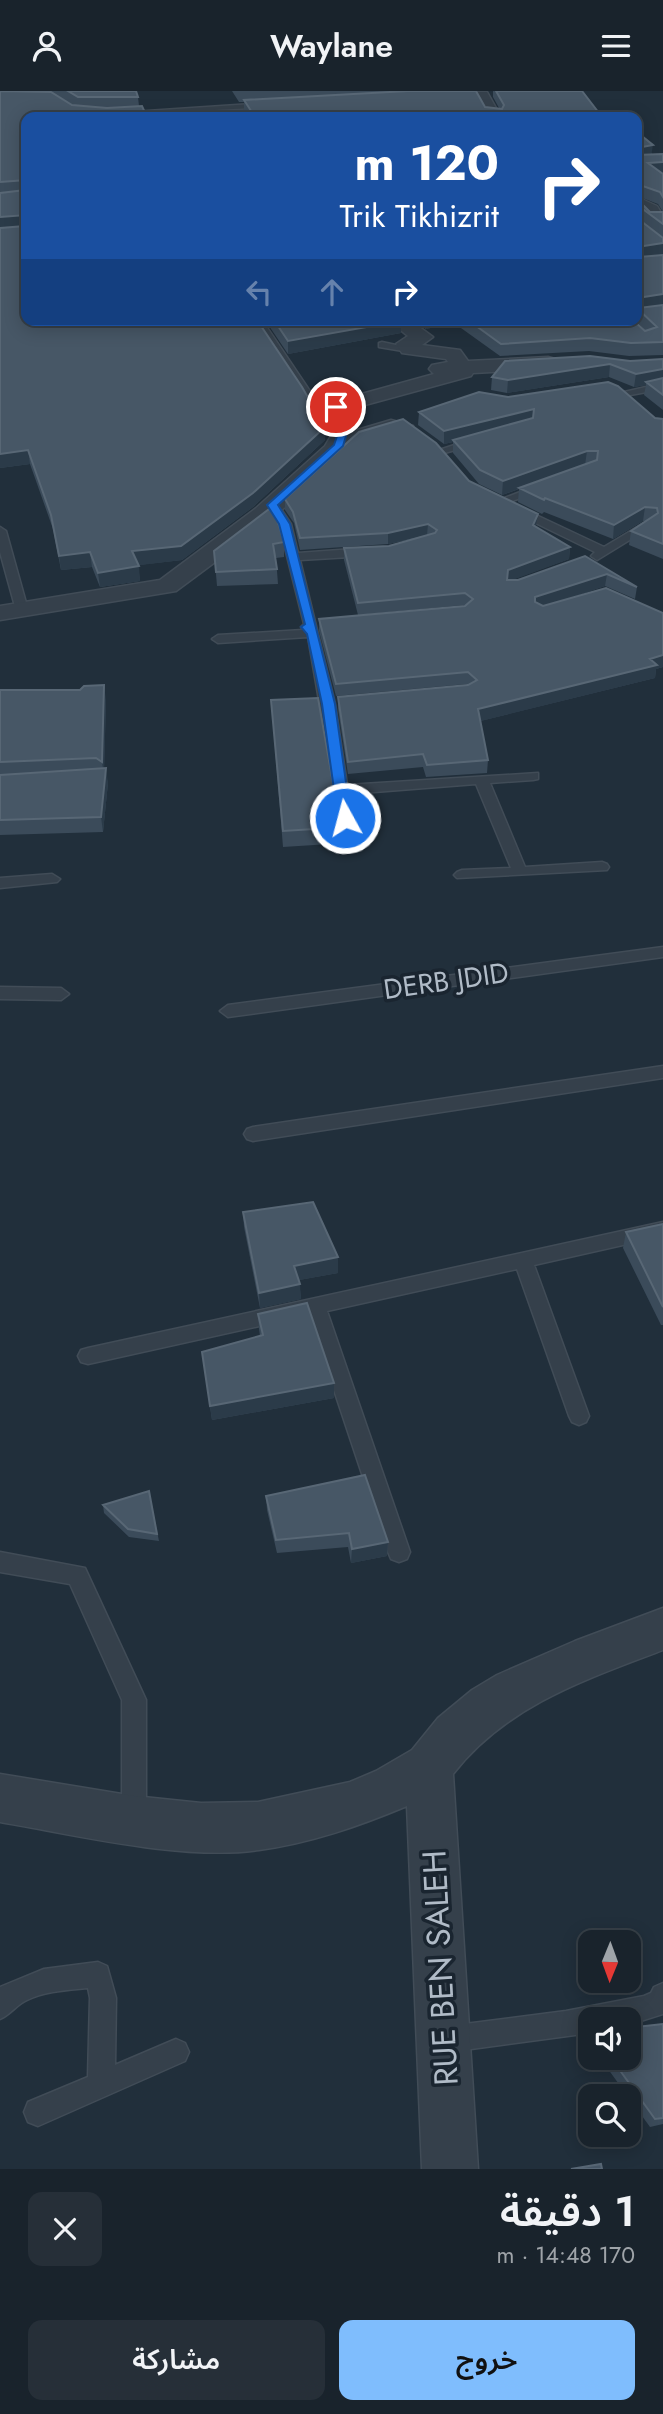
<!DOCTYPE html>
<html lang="ar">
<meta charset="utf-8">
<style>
:root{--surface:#19232c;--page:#262f38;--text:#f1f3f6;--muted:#9fa4a9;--line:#374048;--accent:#7fbdfd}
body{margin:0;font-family:Jost,"Noto Sans Arabic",sans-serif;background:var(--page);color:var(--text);direction:rtl;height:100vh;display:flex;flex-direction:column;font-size:26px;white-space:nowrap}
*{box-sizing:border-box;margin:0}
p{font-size:23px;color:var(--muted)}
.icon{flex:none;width:38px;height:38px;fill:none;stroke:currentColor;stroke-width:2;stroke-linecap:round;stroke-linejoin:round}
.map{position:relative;height:2078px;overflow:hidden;direction:ltr}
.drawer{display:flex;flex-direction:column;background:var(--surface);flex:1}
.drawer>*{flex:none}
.hud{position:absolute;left:21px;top:21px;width:621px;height:214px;border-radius:14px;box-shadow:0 4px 18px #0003,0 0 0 2px var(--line);direction:rtl;background:#1a4fa0;color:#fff;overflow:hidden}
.needle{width:46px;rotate:181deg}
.tools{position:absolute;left:578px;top:1839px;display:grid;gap:14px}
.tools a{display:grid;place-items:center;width:63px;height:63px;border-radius:14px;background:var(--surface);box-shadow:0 4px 18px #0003,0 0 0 2px var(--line);font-size:35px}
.pin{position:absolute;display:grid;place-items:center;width:60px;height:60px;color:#fff;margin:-30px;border:4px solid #fff;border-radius:50%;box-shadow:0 2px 7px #0007}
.me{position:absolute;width:77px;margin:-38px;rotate:353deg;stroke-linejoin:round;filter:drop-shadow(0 0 5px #0008)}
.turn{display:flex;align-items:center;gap:24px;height:147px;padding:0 28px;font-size:32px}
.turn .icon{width:91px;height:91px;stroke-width:2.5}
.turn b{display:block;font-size:49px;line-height:60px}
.lanes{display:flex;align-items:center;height:66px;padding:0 28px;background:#0003;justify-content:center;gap:35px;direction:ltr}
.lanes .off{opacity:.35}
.round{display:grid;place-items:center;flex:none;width:74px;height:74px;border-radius:14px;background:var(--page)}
.overview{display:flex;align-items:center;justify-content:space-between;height:119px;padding:0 28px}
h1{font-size:42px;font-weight:600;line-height:52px}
.cta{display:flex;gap:14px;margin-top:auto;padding:14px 28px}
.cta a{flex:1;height:80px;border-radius:14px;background:var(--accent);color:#111;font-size:28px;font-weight:600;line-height:80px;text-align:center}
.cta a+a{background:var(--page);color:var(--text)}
header{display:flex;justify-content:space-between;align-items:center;height:91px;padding:0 28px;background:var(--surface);font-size:32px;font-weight:600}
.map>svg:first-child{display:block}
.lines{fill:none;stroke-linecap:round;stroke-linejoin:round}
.lane-casing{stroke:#414c57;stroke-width:3}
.street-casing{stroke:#414c57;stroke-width:3}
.lane{fill:#35404b;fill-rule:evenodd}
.street{fill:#35404b;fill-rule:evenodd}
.wall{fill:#3b4b5a}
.shaded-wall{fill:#2b3b49}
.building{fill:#475766;stroke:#586775;stroke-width:2}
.route{fill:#1a73e8;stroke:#114b97;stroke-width:2}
.labels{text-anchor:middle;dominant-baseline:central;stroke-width:7;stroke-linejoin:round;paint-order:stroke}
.street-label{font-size:28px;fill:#b0bbc7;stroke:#1a2530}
.near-street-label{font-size:33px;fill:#b0bbc7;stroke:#1a2530}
</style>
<header><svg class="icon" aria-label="menu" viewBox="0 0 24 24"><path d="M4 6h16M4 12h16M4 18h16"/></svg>Waylane<svg class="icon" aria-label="person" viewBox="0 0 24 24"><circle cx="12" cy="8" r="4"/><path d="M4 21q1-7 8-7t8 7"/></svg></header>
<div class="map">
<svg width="663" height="2078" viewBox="0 0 663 2078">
<rect width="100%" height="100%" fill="#212f3b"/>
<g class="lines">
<g class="lane-casing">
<path id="lane" d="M268,12l3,4 -150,8 -4,-2z
M252,229h10l60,89 16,7v4h-8l-16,-7z
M382,251l32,7 -5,3 -30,-5v-4z
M663,292v6l-38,7 -5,-3z
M391,329l22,6 -5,3 -17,-3 -49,13 -5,-3z
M476,347l4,1v4l-39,11 -5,-3z
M541,393l6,3 -2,2 -41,15 -10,-2z
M269,412h8l14,21 7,29 69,-5 6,4 -6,4 -67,4 35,144 12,81 191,-12v6l-5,1 -43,3 35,84 77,-5 5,2 2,3 -2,3 -150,8 -3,-3 3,-3 5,-2 49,-2 -35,-84 -127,10 3,24 -7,4 -5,-1 -32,-184 -90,6 -6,-4 6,-4 85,-5 -2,-3 3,-3 -25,-100 -12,-19z
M513,417h8l83,39 40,-24 10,2 -57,35 -6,-4 4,-4 -82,-40z
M0,436l6,4 22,79 -2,3h-8l-2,-3 -16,-58z
M52,783l8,5 -3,3 -57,6v-10z
M663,856v10l-435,60 -8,-6 8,-6z
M0,896l61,1 8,6 -8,6 -61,-1z
M663,975v12l-410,63 -6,-2 -3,-5 3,-5 6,-2z
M663,1131v14l-129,29 55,151 -3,6 -7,3 -7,-3 -3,-6 -52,-147 -190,42 83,241 -3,7 -8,3 -8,-3 -3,-7 -79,-237 -221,49 -7,-2 -3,-6 3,-6 7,-2z
M0,1461l85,16 61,132v120l-3,9 -9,3 -9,-3 -3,-9v-120l-52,-116 -70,-12z
M98,1871l9,4 9,32 -1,67 61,-26 9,4 4,9 -4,9 -147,65 -10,-4 -4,-10 4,-10 60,-25 2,-79 -2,-10c-20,2 -43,3 -61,12 -11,5 -16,14 -27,19v-32l44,-18z
M663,1892v31l-35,11v-6h-38v14l-141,19 -9,-4 -4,-9 4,-9 9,-4 117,-15 78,-15 7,-3 3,-6z"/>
</g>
<g class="street-casing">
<path id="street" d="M477,1h10l14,25h-14l-12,-22z
M637,106l20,9 6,10 -1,6h-12l-13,-13z
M388,229h22l23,17 -11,8 38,5 8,11 80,-4 7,2 3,4 -3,4 -7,2 -75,4 -2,3 -128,35 -1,3 11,22 -11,18 -42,41 -58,47 -66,49 -176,29v-14l160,-26 95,-71 70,-63 6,-10 -11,-22 9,-11 105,-29 -5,-5 3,-4 16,-3 -2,-3 -44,-6 -6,-9 12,-8z
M663,1517v42c-79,30 -157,56 -210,124l25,395h-56l-15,-363c-48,20 -96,37 -148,44 -76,11 -183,-15 -259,-28v-48l134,22 67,7 57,-1 92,-20 26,-11 36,-21 26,-32 34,-28 25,-15 78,-34z"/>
</g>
<use href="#lane" class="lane"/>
<use href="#street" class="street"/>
</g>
<path class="wall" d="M0,0h136l2,6 1,9 -113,11 299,310v13l-72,67 -71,53 -44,5 2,16 -40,6 -8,-20 -31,3 -8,-41 -23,-65 -30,4z
M232,0h244l9,16 14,1 -6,-11v-6h89l20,26h-354l-4,-6v-9h-5z
M637,41l15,22h11v19h-1l1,1v181l-34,1 -40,-5 -89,5 -46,-33 -28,6 -12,-9h219l12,11h1l-11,-11h2v-121l13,13h13l-5,-8 -21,-8z
M265,229h136v13l-113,21z
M663,268v51l-19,-15 2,-10 -12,2 -25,-10 -102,16 -16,-3 1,-13 138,-16z
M508,306l155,22v140l-34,-14 2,-14 15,-10h-3l-30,18 -69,-27 -2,2 -24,-12 1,-13 -17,6 -23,-11 -26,-31v-11l-9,2 -26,-19 1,-13z
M469,390l67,46 34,20 -1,12 -58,21h7l67,-24 52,31 -2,12 -30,-13 -54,18 112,9v54l-7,2 -1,9 -175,43 8,39 -1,13 -61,4 -3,-10 -75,7 -10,-65v-12l130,-12 -1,-1 -131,12 -17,-65v-12l146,-13 -1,-1 -106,10 -14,-55v-12l45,-2 28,-8 -29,6 -88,6 -6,-27 -9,-13v-11z
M284,451v15l-8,1 2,26 -61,2 -3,-35z
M0,599l106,10 -2,69 4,14 -5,49 -103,3z
M271,609l66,106 4,2 -1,16h-10v20l-47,3z
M243,1121l95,61 -39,7 2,19 -41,9 -16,-81z
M663,1133v101h-2l-38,-77 3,-16z
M258,1223l76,84 -122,22 -10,-68 58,-16 -1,-7z
M149,1400l10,50 -30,-4 -25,-24 -1,-8z
M266,1405l122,46 -1,14 -36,7 -3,-16 -71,6 -10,-43z
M663,1933v100l-13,3 -50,-69h28z"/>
<path class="shaded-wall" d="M653,54l-2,12 -14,2v-11z
M663,71v11l-16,2 1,-12z
M637,116h3l-1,12h-2z
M26,124v12l-26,2v-12z
M663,152v12l-26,4v-12z
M663,203v12l-26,2v-10z
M426,229h28v3l-28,6z
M401,230v12l-113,21v-13z
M610,273l-1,13 -102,16 1,-13z
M663,278v12l-17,1v3l-12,2 2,-13z
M534,318l-1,14 -80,17v2l-9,2v-13z
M325,336v13l-72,67 -71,53 -49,6 -1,-15z
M28,359l2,14 -30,4v-14z
M587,360l-2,14 -83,30 1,-14z
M645,416l-2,14 -30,18 1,-14z
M538,423l-2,12 -5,10 2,-11z
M428,433l-1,11 -39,9v-11z
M570,456l-1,12 -62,23 1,-12z
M90,461l2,15 -31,3 -2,-14z
M139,475l1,15 -40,6 -2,-14z
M607,483l-2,12 -71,24 1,-13z
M663,564v12l-7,2 -1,9 -178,44 1,-13z
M104,594l2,15 -2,76 -2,-14z
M106,677l2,15 -5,49 -2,-15z
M338,1166v16l-44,8v-15z
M300,1193l1,15 -41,9 -1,-15z
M334,1292v15l-122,22 -2,-14z
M388,1451l-1,14 -36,7 1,-14z"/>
<path class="building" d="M0,0l51,1 21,13 35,3 35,-2 5,11h-121v63l-26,2z
M68,0h68l2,6h-60z
M408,0h68l9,16 17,2 2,-4 -8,-14h86l20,26h-347l-11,-17z
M637,41l16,13 -16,3z
M663,63v8l-15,1 15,11v23l-3,-5 -23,-8v-29z
M26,90v139h231l45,67 23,40 -72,66 -72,53 -49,5 7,15 -41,7 -8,-21 -31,4 -8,-41 -23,-65 -28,4v-226l25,-2 1,-11 -26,2v-24l25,-3z
M637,108l13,13h13v12l-23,-17h-3z
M637,127l26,20v5l-26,4z
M663,164v39l-26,4v-42l2,1z
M663,214v37l-32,1 -41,-5 -89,6 -33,-24h165l12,11 12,-4 -20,-19v-2l2,2z
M274,229h127v1l-113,20z
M590,265l40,5 33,-2v10l-27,5 -26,-10 -102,16 -16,-3 13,-16z
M663,287v17l-17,-13z
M608,291l10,4 37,32 8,1v125l-32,-13 27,-18 -1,-5 -12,-1 -31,18 -69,-27 -1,2 -25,-12 78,-28 1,-9h-11l-84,30 -23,-11 -27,-30 80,-22 1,-9 -90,22 -25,-19 60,-20 29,5z
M403,328l33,24 33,38 69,33 -5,11 37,22 -62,23 -1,10h11l67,-24 52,31 -30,-13 -72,23v5l8,4 63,-18 57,25v42l-13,4 7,6 -179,44 10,51 -61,5 -4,-11 -75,8 -10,-65 130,-12 9,-5 -9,-8 -132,12 -17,-65 146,-13 8,-7 -8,-6 -107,10 -14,-55 45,-2 46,-13 2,-3 -9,-6 -40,9 -88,5 -7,-26 -8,-13 74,-67z
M273,415l11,36 -11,2 4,25 -61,3 -2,-21z
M104,594l-2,77 -6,-4 -96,4v-72h80l4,-4z
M318,607l19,108 4,2 -13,1 2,19 -47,3 -12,-131z
M106,677l-5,49 -101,3v-45z
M313,1111l25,55 -44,9 6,18 -41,9 -16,-81z
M663,1133v83l-37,-75z
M307,1212l27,80 -124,23 -8,-54 61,-17 -5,-21z
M365,1384l23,67 -36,7 -3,-16 -73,7 -10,-44z
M149,1400l8,43 -29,-5 -25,-24z
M663,1933v94l-8,1 -44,-61h17v-30z
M601,2073l1,5h-31z"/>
<path class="route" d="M332,314l8,2 -4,7 10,22 -3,10 -65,59 12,19 45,180 16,114 -6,4 -7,-4 -16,-114 -15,-70 -6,-7 4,-3 -26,-100 -12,-19 67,-60 3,-9 -11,-22z"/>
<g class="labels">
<g class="street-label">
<text transform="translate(446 890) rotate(-8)">DERB JDID</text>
</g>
<g class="near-street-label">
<text transform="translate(440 1877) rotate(-93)">RUE BEN SALEH</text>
</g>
</g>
</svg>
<div class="tools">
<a><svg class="needle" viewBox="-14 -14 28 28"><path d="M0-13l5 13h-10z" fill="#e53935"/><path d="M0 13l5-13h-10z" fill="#9fa4a9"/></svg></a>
<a><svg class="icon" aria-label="sound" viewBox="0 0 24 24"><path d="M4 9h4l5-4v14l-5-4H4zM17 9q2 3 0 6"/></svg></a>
<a><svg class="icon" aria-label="search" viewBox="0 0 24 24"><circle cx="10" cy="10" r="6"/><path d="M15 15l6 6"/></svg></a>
</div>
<div class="pin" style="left:336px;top:316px;background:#d93025"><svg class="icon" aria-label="arrive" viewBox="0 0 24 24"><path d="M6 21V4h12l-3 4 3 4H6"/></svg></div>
<svg class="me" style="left:345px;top:727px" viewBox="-20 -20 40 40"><circle r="17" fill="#1a73e8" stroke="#fff" stroke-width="3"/><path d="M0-11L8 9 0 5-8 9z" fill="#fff"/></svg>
<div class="hud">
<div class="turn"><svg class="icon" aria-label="right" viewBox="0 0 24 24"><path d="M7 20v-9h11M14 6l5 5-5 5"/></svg><div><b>120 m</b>Trik Tikhizrit</div></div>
<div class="lanes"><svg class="icon off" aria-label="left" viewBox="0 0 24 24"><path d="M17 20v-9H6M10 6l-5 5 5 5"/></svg><svg class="icon off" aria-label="ahead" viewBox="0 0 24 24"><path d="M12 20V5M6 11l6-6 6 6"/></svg><svg class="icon" aria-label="right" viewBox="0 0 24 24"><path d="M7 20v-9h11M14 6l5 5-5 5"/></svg></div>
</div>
</div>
<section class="drawer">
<div class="overview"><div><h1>1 دقيقة</h1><p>170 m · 14:48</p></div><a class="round"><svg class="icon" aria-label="close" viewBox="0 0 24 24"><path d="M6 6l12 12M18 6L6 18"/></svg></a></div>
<div class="cta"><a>خروج</a><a>مشاركة</a></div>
</section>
